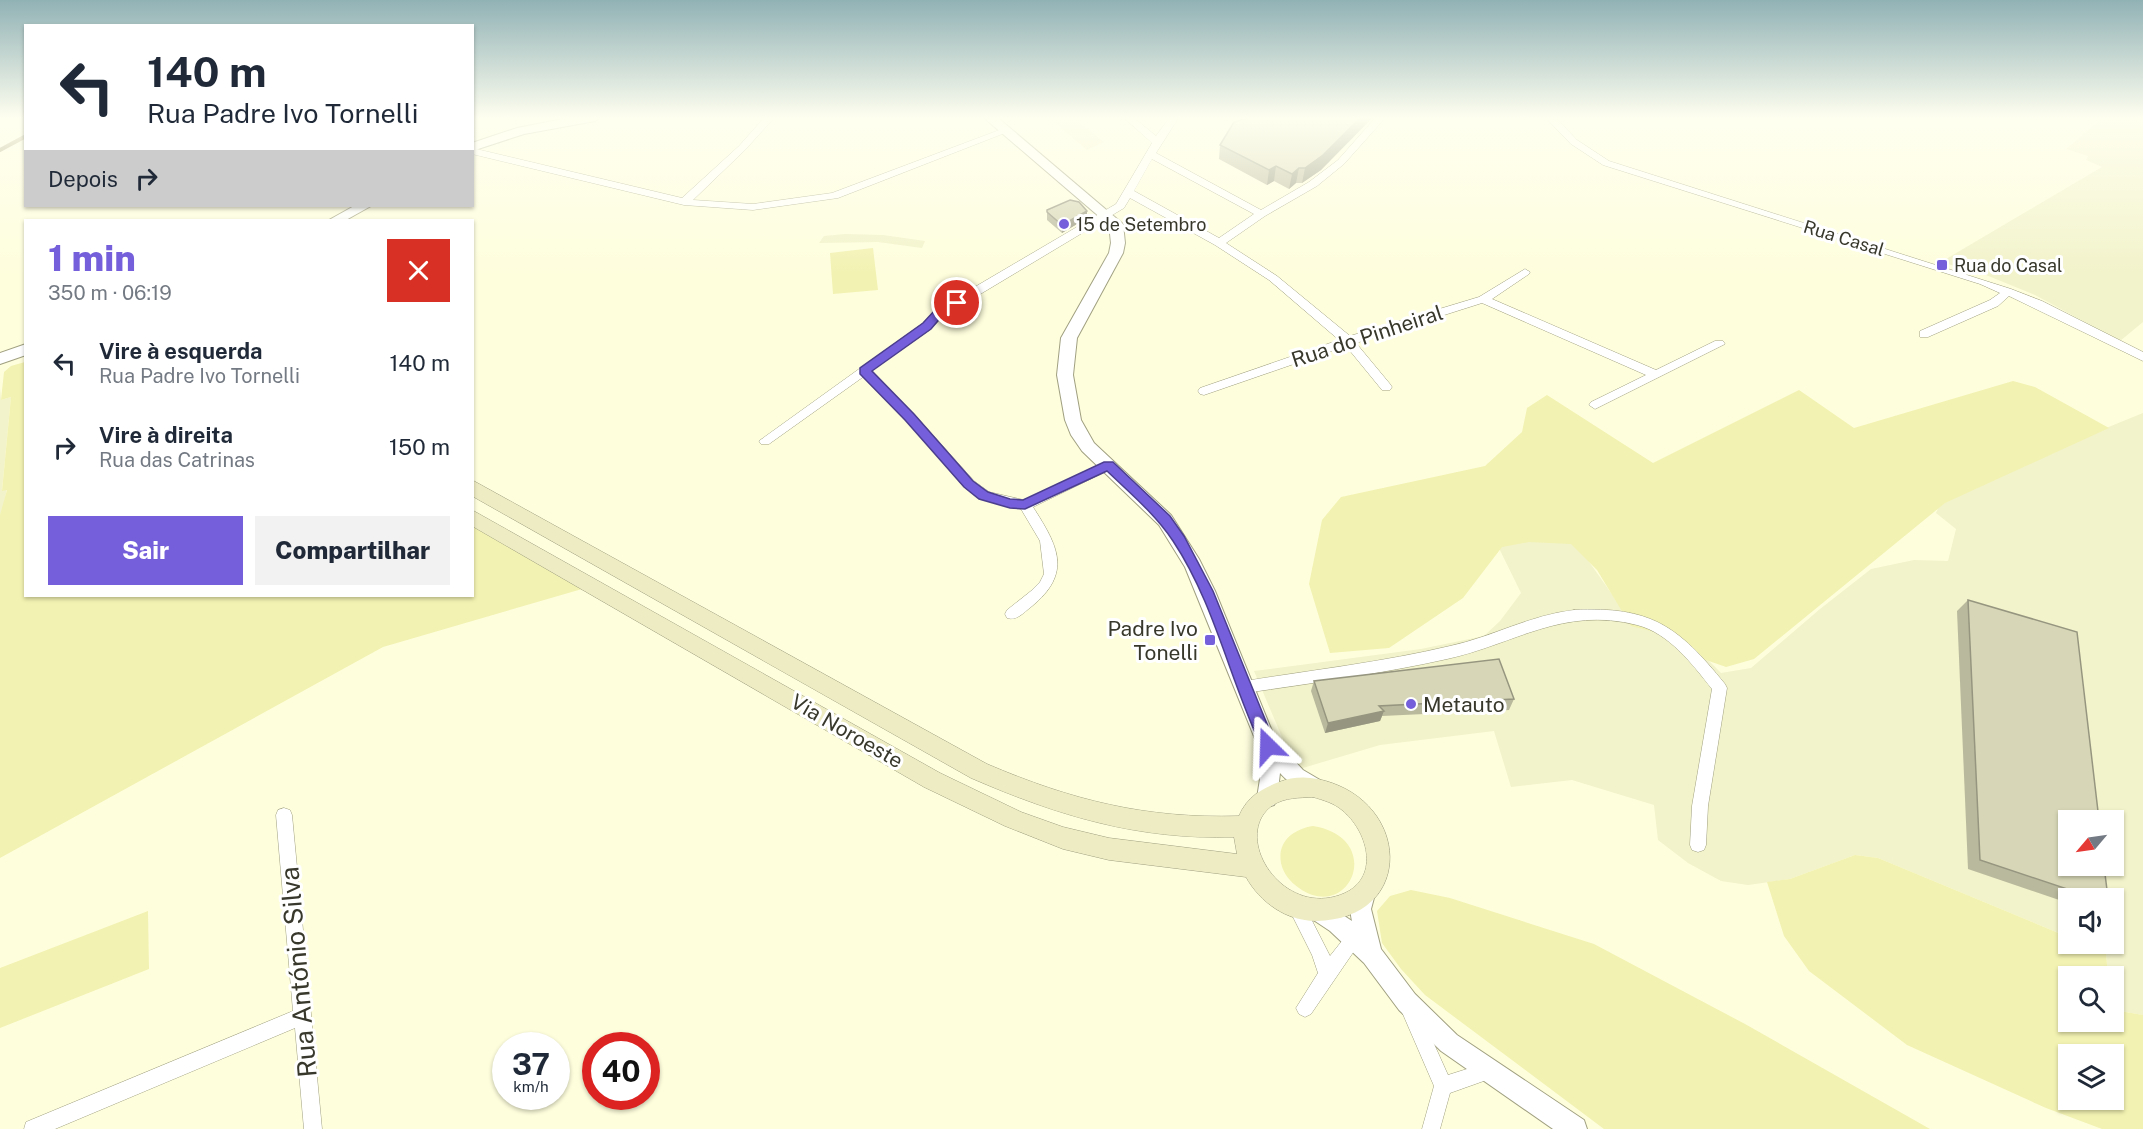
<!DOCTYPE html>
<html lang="pt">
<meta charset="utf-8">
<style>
:root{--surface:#fff;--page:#f2f2f3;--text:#1f2937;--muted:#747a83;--accent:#755fda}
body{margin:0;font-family:"Public Sans",sans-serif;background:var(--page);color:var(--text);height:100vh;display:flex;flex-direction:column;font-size:22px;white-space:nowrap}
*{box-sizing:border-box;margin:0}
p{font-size:20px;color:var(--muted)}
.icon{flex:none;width:33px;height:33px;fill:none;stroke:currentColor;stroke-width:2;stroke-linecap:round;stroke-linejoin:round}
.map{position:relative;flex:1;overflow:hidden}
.drawer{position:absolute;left:24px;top:219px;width:450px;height:378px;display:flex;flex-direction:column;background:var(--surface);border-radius:0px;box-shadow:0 2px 4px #0004}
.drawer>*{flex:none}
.hud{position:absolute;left:24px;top:24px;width:450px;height:183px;border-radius:0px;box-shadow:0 2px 4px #0004;background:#fff;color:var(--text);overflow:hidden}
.needle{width:39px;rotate:241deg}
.controls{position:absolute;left:2058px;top:810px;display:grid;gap:12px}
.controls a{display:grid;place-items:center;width:66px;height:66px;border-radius:0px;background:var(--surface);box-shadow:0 2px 4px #0004;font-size:30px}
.speed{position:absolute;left:492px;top:1032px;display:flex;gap:12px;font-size:30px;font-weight:700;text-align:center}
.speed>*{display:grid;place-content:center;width:78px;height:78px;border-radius:50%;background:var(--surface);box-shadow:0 2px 4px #0004;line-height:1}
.speed small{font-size:15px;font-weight:400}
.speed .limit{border:9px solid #d22;background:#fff;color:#111}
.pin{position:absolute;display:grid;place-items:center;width:51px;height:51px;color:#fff;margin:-26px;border:3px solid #fff;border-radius:50%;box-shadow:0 2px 6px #0007}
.me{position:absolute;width:66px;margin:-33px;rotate:338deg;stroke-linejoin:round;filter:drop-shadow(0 0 4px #0008)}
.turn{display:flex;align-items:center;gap:21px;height:126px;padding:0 24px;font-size:27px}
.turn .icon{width:78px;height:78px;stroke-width:2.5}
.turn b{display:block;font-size:42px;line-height:51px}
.then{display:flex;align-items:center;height:57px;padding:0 24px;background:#0003;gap:12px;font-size:22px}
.round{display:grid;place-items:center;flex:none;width:63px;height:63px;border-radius:0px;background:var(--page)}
.overview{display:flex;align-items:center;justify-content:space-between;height:102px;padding:0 24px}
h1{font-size:36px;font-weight:800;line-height:45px;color:var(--accent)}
.button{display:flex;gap:12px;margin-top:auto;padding:12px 24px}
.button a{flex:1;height:69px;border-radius:0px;background:var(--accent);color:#fff;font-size:24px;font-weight:800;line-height:69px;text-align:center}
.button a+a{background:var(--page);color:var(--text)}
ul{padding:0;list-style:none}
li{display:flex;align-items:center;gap:18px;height:84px;padding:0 24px}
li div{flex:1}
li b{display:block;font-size:22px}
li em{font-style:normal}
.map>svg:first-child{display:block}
.built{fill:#f2f3ca;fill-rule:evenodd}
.green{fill:#f2f2b2;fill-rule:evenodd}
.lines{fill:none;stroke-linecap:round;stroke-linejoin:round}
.stream{stroke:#8b8b56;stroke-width:4}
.minor-casing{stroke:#a0a081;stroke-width:1}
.tertiary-casing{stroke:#a0a081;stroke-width:2}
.secondary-casing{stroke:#a0a081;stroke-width:1}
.minor{fill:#fff;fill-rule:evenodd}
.tertiary{fill:#fff;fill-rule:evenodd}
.secondary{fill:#edecc3;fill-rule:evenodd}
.wall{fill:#b9b99d}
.shaded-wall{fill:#969680}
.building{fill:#d7d7b7;stroke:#969680;stroke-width:1.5}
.route{fill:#755fda;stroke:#4c3e8e;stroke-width:1.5}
.poi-dot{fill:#755fda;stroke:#fff;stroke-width:2}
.labels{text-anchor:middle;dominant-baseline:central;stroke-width:6;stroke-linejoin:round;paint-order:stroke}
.far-poi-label{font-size:18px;fill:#38382c;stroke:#fff;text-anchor:start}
.far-street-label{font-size:18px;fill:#38382c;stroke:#fff}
.street-label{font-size:21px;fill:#38382c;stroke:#fff}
.poi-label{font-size:21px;fill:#38382c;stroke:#fff;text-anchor:end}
.near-street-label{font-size:26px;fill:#38382c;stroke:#fff}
</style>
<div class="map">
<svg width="2143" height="1129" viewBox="0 0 2143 1129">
<rect width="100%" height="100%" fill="#fefedd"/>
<path class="built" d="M1048,117h24l32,25 -17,8z
M2104,117h39v205l-23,19 -85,-46 -49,-20 -45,-13 161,-95 -16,-7 2,-4 -22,-7z
M845,234l38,1 42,6 -3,7 -44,-6 -59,1 5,-7z
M0,388l1,12 10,-3 -9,93 5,-1 -7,33z
M2143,413v602l-29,-5v-34h-6l-2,-23 -23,-9h31v-46h-46v39l-190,-79 -23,-3 -65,24 -42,6 -27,-4 -33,-18 -30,-23 -4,-35 -82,-25 -61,7 -17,-56 -114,14 -84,25 -42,-99 167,-22 63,-13 16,-15 21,-28 -24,-49 71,-12 53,75 72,38 28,28 30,-5 69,-59 51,-40 43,-9 34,1 8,-32 -20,-16 6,-13 93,-43zM2068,820h46v46h-46z"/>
<path class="green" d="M873,248l5,42 -45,4 -3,-41z
M25,362l1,234h446l1,-70 109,63 -199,58 -383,211v-343l7,-25 -5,1 9,-94 -10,3 3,-28 7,-6z
M2013,381l22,6 74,41 -164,75 -191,156 -28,8 -43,-15 -20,-18 -32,-8 -34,-56 -26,-26 -42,-2 -27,5 -39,51 -74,50 -59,5 -21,-69 13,-64 19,-23 144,-31 37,-34 5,-24 20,-13 106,68 146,-73 55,38z
M1313,826c73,12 37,98 -14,62 -9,-6 -16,-15 -18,-25 -4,-22 13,-34 32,-37z
M1855,855l23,3 190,79v7h15l23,9 2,23h-40v46h46v-12l29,5v114h-41l-56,-21 -139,-63 -98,-74 -25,-35 -17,-54 23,-3zM2068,1054h46v46h-46z
M1411,890l39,8 144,46 151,80 185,105h-326l-179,-134 -24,-26 -19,-26 -5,-32 13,-15z
M148,911l1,58 -149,59v-60z"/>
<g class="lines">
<path class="stream" d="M0,150l26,-14"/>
<g class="minor-casing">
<path id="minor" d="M765,117h10l-30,33 -52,50 60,4 79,-11 170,-64 8,2 -172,67 -85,12 -69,-5 -212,-51v-6l210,50 57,-52z
M1123,117h10l23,19 14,-19h9l-23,36 105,57 48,-28 29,-22 38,-43h10l-42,47 -27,22 -52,30 -39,27 51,33 73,60 129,-39 46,-28 5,3 -1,2 -37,25 164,71 59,-29h8l2,3 -130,65 -6,-4 2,-3 55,-27 -164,-72 -126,40 34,41 2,3 -2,3h-8l-36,-44 -142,49 -4,-1 -2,-3 2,-3 139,-48 -70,-60 -54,-35 -85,-47 -6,10 -182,109 -11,12 -60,42 43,43 60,67 15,11 35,8 81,-38h8l2,3 -2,3 -80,39c25,39 40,66 -2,100 -8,6 -14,14 -24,11l-2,-4 2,-4 24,-19 9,-9 4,-8 -4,-33 -19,-32 -42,-11 -15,-11 -58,-67 -43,-43 -94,67h-8l-2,-3 164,-118 11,-12 182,-107 36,-61zM1152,159l102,55 -35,24 -85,-47z
M1545,117h10l22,23 32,21 402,128 31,12 101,51v9l-134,-65 -11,10 -70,31h-8v-6l70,-31 10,-7 -20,-9 -377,-119 -32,-21z
M1574,610c77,-4 104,16 151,74l2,4 -19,118 -2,39 -2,5 -6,2 -6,-2 -2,-5 2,-39 20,-117c-19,-24 -43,-56 -75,-64 -74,-19 -122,19 -190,34 -67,15 -134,24 -202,34l-5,-2 -2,-4 2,-4 5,-2c68,-11 138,-19 205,-35 42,-9 80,-31 124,-36z
M284,808l6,2 2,5 30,314h-18l-9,-101 -240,101h-31l2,-7 267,-111 -17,-196 2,-5z
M1295,897l6,2 29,57 19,-24 6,-2 6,2 2,6 -52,76 -6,3 -6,-3 -3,-6 22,-35 -6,-18 -25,-50 2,-6z
M1411,1003l6,3 31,69 41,-13 6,3 3,6 -3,6 -45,16 -10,36h-18l12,-43 -32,-74 3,-6z"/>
</g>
<g class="tertiary-casing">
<path id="tertiary" d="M573,117h28l-6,4 -71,13 -52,17v-8l45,-15z
M983,117h14l126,107 2,19 -2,10 -46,85 -4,37 8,45 13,23 77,72 28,44 16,32 61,150 27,29 17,10 3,7 -3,7 -7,2c-13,-5 -24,-13 -33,-23l-3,25 -3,7 -7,2 -7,-2 -3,-7 3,-19 -2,-33 -73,-179 -26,-42 -77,-74 -11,-16 -6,-15 -8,-45 4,-37 48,-85 2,-10 -2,-18z
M354,206h17l-25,14h-17z
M26,344v11l-26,9v-11z
M1364,884l8,3 3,7 -4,15 10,40 34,45 42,41 127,85 3,9h-34l-112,-78 -42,-41 -35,-47 -34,-32 -18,-12 -3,-8 3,-8 8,-3 32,21c-3,-13 -1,-22 4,-34z"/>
</g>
<g class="secondary-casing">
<path id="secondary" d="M472,480l515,284c84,36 159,55 252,52 8,-19 22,-27 40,-34 18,-7 36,-5 53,1 80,28 79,137 -16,138 -30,0 -56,-19 -70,-44l-137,-17 -46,-11 -58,-23 -81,-39 -452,-261v-16l468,263 81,39 42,15 46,11 128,16 -3,-17c-96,3 -175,-21 -263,-59l-499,-282zM1313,797c10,3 21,6 29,13 25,20 39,66 3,83 -62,28 -116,-58 -72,-88 13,-8 26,-7 40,-8z"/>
</g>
<use href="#minor" class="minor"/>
<use href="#tertiary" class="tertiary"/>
<use href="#secondary" class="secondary"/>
</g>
<path class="wall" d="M1252,117h121l-52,53 -19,13h-6l-7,6 -15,-8 -7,4 -48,-26 1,-14z
M1047,212l40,6 -25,15 -15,-13z
M1968,600l140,298h-40v5l-100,-34 -11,-258z
M1314,681l200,18 -5,11 -127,6 -2,5 -55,12 -14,-42z"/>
<path class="shaded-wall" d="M1361,117h12l-52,53 -19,13 3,-15z
M1276,166l-2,15 -7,4 2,-15z
M1299,168l-3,15 -7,6 3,-15z
M1087,211v7l-25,15v-8z
M1384,711l-4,10 -55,12 3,-10z"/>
<path class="building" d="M1252,117h109l-38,38 -18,13h-6l-7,6 -16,-8 -7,4 -49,-25 14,-23z
M1070,200l9,2 8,9 -25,14 -15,-13v-2z
M1968,600l109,32 22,188h-31v46h36l4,32h-14l-114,-38z
M1499,659l15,40 -135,7 5,5 -56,12 -14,-42z"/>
<linearGradient id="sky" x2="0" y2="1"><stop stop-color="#91b2b5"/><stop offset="0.43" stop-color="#fffff0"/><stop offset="1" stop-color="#fffff0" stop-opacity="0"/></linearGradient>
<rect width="2143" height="275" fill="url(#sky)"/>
<path class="route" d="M957,299l5,4 -1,2 -19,11 -11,13 -59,42 42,43 59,67 15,11 22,7 13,1 81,-38h9l57,54 14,20 29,55 63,155 -2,4 -6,2 -5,-2c-33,-68 -48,-146 -90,-209 -18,-27 -43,-48 -66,-70l-82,38 -15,-1 -31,-9 -15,-12 -59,-67 -45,-46v-6l63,-45 11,-12z"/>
<g class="poi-dot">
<circle cx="1064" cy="224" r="6"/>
<rect x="1936" y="259" width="12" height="12" rx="3"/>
<rect x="1204" y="634" width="12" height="12" rx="3"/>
<circle cx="1411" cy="704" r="6"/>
</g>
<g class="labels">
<g class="far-poi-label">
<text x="1076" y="224">15 de Setembro</text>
<text x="1954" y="265">Rua do Casal</text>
</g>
<g class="far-street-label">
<text transform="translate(1844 238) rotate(17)">Rua Casal</text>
</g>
<g class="street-label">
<text transform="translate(1367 336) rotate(-18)">Rua do Pinheiral</text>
<text transform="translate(847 731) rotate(30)">Via Noroeste</text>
</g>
<g class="poi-label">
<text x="1198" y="628">Padre Ivo<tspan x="1198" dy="24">Tonelli</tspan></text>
<text x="1423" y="704" text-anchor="start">Metauto</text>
</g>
<g class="near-street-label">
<text transform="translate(298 972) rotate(-95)">Rua António Silva</text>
</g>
</g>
</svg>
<div class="controls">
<a><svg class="needle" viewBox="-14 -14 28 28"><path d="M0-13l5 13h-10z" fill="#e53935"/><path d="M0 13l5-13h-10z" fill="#747a83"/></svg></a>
<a><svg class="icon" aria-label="sound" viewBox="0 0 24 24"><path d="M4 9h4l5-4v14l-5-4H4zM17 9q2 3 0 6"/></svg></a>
<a><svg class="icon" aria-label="search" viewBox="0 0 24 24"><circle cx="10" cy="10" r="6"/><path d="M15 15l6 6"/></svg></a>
<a><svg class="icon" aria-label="layers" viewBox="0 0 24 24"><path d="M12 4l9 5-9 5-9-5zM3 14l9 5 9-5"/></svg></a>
</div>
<div class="speed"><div>37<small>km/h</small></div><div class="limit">40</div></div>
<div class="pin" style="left:957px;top:303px;background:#d93025"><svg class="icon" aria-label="arrive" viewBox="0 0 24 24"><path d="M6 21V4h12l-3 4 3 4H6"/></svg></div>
<svg class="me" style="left:1268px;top:746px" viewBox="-20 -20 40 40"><path d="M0-17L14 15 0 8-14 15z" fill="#755fda" stroke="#fff" stroke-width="4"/></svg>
<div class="hud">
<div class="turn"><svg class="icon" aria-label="left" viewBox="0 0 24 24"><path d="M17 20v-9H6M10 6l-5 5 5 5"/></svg><div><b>140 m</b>Rua Padre Ivo Tornelli</div></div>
<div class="then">Depois<svg class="icon" aria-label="right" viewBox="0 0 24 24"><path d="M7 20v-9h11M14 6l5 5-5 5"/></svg></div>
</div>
<section class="drawer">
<div class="overview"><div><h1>1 min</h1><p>350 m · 06:19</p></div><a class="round" style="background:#d93025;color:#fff"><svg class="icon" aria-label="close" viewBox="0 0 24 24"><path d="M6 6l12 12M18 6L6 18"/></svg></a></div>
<ul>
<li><svg class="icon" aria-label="left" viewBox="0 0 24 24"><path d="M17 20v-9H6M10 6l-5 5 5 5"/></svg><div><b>Vire à esquerda</b><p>Rua Padre Ivo Tornelli</p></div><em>140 m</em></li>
<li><svg class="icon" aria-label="right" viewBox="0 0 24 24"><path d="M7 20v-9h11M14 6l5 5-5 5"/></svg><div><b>Vire à direita</b><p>Rua das Catrinas</p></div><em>150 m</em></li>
</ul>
<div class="button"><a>Sair</a><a>Compartilhar</a></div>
</section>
</div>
